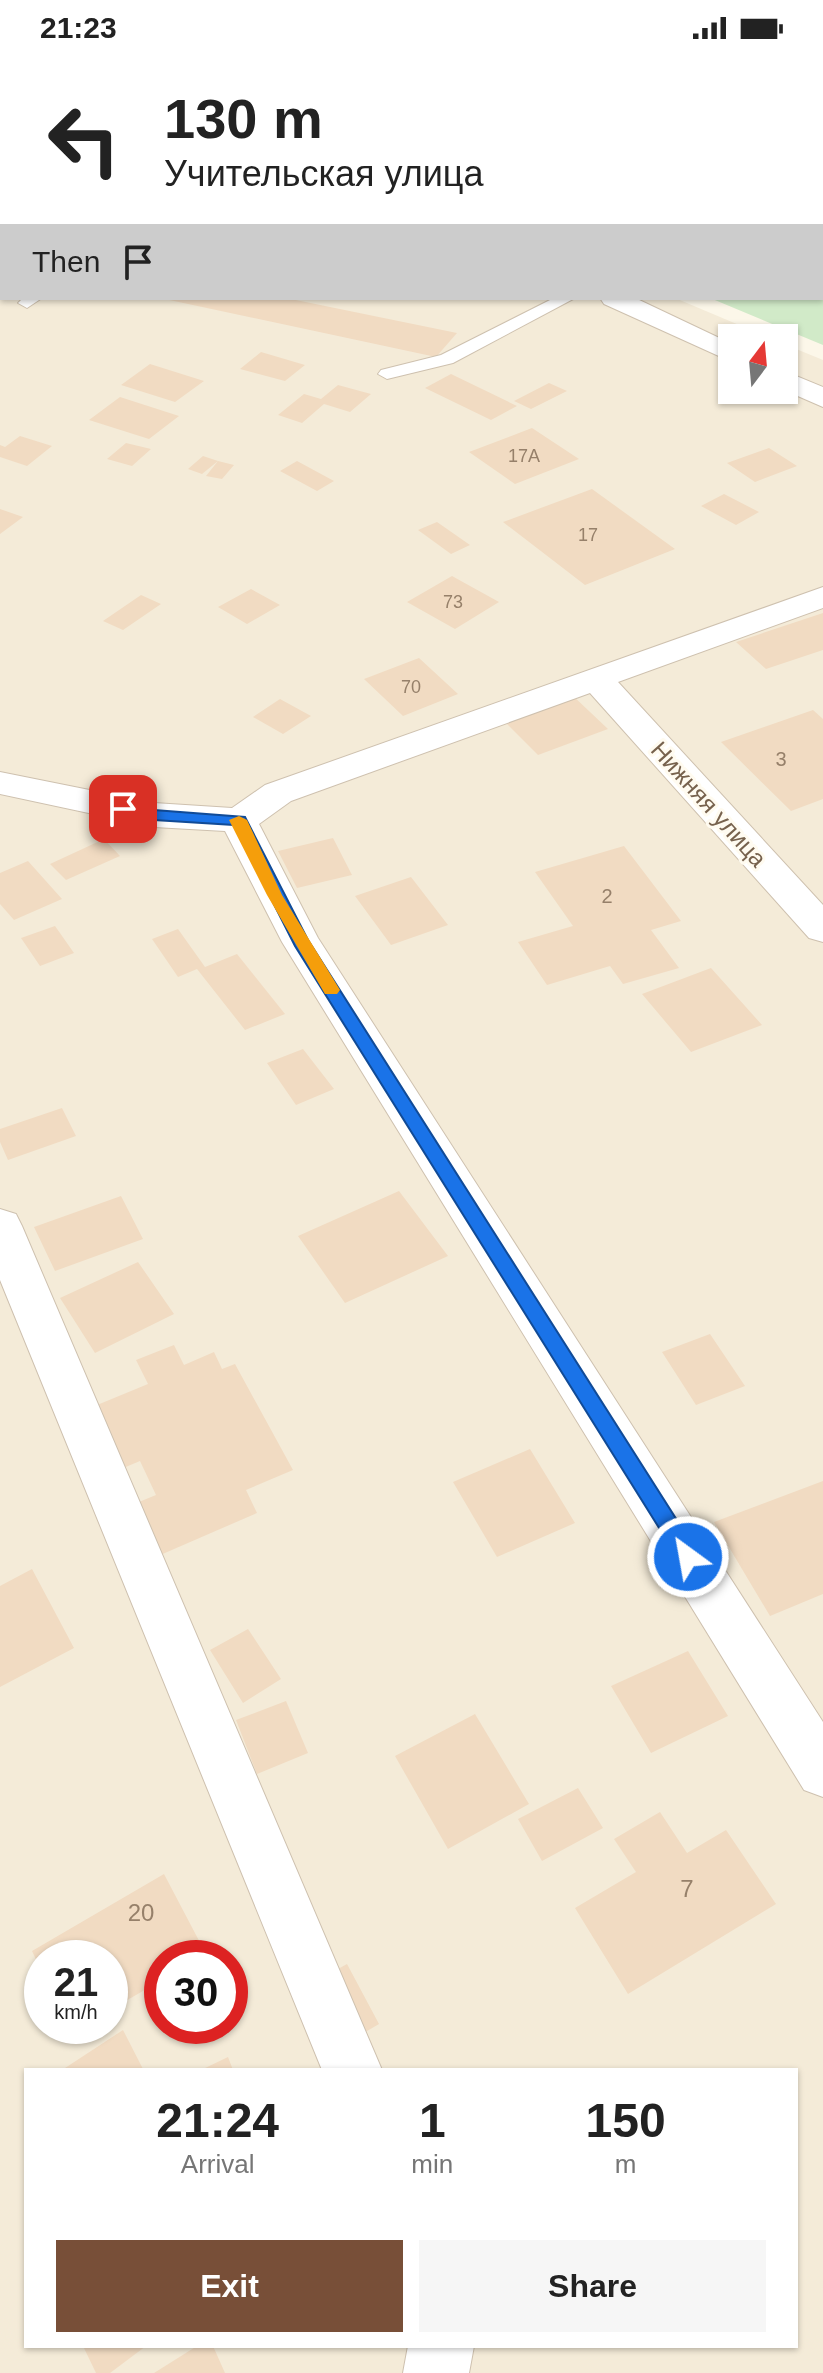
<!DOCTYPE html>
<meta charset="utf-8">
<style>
:root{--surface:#fff;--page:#f6f6f6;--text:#222;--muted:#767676;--accent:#784f38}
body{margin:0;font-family:Helvetica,sans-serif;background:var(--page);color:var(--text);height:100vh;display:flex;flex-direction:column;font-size:30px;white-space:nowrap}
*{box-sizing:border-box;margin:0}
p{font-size:26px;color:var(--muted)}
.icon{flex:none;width:44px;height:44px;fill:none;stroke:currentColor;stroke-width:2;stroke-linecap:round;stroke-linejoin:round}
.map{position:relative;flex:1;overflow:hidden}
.panel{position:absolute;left:24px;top:2012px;width:774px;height:280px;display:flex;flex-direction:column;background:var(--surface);border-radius:0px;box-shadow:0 2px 6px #0004}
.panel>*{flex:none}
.hud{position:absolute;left:0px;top:0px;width:824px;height:244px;box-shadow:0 2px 6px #0004;background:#fff;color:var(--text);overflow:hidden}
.needle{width:52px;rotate:16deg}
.tools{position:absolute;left:718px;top:268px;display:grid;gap:16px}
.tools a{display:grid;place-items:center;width:80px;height:80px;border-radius:0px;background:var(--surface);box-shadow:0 2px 6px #0004;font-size:40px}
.speed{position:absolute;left:24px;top:1884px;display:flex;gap:16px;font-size:40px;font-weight:700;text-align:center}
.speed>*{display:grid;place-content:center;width:104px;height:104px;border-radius:50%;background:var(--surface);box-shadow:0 2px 6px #0004;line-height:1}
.speed small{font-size:20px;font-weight:400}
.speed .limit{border:12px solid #d22;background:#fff;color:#111}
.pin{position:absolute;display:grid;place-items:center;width:68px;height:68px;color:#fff;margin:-34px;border-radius:16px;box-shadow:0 4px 12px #0006}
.me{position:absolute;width:88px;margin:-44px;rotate:328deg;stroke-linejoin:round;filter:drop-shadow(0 0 6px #0008)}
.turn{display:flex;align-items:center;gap:28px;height:168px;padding:0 32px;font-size:36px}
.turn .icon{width:104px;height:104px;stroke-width:2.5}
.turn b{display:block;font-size:56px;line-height:68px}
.then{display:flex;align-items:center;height:76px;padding:0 32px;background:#0003;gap:16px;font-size:30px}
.eta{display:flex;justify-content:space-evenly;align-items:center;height:136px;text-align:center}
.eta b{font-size:48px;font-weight:600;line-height:56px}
.cta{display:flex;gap:16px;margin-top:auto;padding:16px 32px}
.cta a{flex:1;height:92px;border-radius:0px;background:var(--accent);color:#fff;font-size:32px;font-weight:600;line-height:92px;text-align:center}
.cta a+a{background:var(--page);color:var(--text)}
.status{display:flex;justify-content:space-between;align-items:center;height:56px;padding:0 40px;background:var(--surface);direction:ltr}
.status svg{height:22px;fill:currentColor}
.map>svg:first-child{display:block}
.residential{fill:#f4ebd8;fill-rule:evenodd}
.green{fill:#d1eac8}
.building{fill:#f1dbc2}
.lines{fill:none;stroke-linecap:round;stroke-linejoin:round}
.service-casing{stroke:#cec1af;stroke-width:2}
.minor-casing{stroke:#cec1af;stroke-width:2}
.service{fill:#fff;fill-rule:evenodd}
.minor{fill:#fff;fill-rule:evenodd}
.route{fill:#1a73e8;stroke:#114b97;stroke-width:2}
.slow{fill:#f59e0b}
.labels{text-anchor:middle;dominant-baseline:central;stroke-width:6;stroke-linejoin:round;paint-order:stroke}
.far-number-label{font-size:18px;fill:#96806a}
.number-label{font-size:20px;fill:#96806a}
.street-label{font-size:24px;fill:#77624d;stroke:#fffbf0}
.near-number-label{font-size:24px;fill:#96806a}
</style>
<div class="status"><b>21:23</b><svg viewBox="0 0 49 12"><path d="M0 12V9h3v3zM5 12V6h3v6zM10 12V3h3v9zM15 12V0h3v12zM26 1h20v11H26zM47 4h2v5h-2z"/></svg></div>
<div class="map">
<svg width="823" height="2317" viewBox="0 0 823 2317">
<rect width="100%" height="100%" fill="#fcf7e9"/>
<path class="residential" d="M0,0l105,2h-103v240h673l95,40h-38v52h52v-46l39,16v2013h-823zM42,1902h68v68h-68zM162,1902h68v68h-68zM26,2014h770v276h-770z"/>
<path class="green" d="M135,0h688v289l-113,-47h112v-240z"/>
<path class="building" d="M160,242h126l171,35 -21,24z
M261,296l44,13 -20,16 -45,-12z
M150,308l54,17 -29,21 -54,-17z
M451,318l66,32 -26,14 -66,-32z
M549,327l18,8 -36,18 -17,-8z
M338,329l33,9 -21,18 -26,-8 -22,19 -24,-8 26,-21 17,5z
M120,341l59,19 -30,23 -60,-19z
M532,372l47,31 -64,25 -46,-32z
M20,380l32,10 -25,20 -27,-9v-12l5,2z
M126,387l25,6 -19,17 -25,-7z
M769,392l28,18 -42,16 -28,-19z
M203,400l15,5 16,4 -12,14 -16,-3 12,-15 -16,13 -14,-5z
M297,405l37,20 -17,10 -37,-20z
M592,433l83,60 -90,36 -82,-63z
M724,438l35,18 -23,13 -35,-19z
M0,453l23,8 -23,17z
M437,466l33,23 -19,9 -33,-24z
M452,520l47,26 -44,27 -48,-27z
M251,533l29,16 -33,19 -29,-17z
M141,539l20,9 -38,26 -20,-9z
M823,557v37l-57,19 -30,-27z
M419,602l39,36 -55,22 -39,-37z
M571,638l37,35 -70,26 -36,-36z
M280,643l31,17 -28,18 -30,-17z
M813,654l10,9v80l-32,12 -70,-69z
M333,782l19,37 -55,13 -19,-37z
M104,783l16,17 -54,24 -16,-16z
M624,790l57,75 -30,9 28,38 -56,16 -13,-18 -63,19 -29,-43 55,-16 -38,-54z
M28,805l34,38 -48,21 -14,-16v-31z
M411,821l37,48 -57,20 -36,-49z
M55,870l19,27 -34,13 -19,-28z
M178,873l27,38 32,-13 48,60 -40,16 -48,-61 -19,8 -26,-38z
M711,912l51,57 -71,27 -49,-58z
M303,993l31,40 -38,16 -29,-42z
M62,1052l14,28 -68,24 -8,-18v-13z
M399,1135l49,65 -103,47 -47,-67z
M121,1140l22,43 -88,32 -21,-44z
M138,1206l36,52 -79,39 -35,-55z
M710,1278l35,52 -49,19 -34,-53z
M174,1289l10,20 30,-13 8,17 13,-5 58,106 -47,20 11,23 -99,43 -24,-52 22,-9 -16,-34 -43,18 -29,-62 80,-33 -12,-24z
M530,1393l45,74 -78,34 -44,-75z
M823,1425v113l-53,22 -56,-94z
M32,1513l42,79 -74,39v-101z
M248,1573l33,50 -38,24 -33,-53z
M688,1595l40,65 -77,37 -40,-67z
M286,1645l22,52 -51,21 -21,-54z
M475,1658l54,90 -81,45 -53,-93z
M578,1732l25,40 -61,33 -24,-42z
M660,1756l27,41 39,-23 50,74 -148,90 -53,-86 61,-36 -22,-33z
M164,1818l42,80 -7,4h-37v22l-52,30v-52h-68v14l-10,-21z
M347,1908l32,60 -34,20 -32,-61z
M123,1974l20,39 -2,1h-79z
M228,2001l5,13h-32z
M83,2290h63l-36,27h-14z
M197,2290h16l12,27h-71z"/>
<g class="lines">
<g class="service-casing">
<path id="service" d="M23,242h19l-15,10 -9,-5z
M554,242h21l-122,65 -66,16 -9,-5 3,-4 60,-15z"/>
</g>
<g class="minor-casing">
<path id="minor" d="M71,0h26l1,2h-26z
M600,242h35l97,46v18l-128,-58z
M784,315l39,16v20l-39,-17z
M823,531v21l-205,74 205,223v37l-14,-4 -219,-245 -299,108 -32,23 59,114 505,784v75l-19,-7 -522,-848 -57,-111 -71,-4 -154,-33v-22l154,31 78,5 33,-23z
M0,1153l16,5 6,12 360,844h-60l-322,-790z
M408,2290h66l-5,27h-66z"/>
</g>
<use href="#service" class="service"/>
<use href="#minor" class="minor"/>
</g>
<path class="route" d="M123,748l31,6 91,7 63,123 388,610 3,7 -3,6 -8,3 -7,-3 -386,-617 -61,-121 -80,-5 -37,-8v-7z"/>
<path class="slow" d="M239,760l8,4 35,75 58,95 -3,4h-12l-58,-99 -38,-75z"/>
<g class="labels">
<g class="far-number-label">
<text x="524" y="400">17А</text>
<text x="588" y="479">17</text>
<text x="453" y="546">73</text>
<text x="411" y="631">70</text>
</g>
<g class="number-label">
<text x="781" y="703">3</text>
<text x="607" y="840">2</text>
</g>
<g class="street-label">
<text transform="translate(709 748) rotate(48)">Нижняя улица</text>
</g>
<g class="near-number-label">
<text x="687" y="1832">7</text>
<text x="141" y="1856">20</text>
</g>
</g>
</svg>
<div class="tools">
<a><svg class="needle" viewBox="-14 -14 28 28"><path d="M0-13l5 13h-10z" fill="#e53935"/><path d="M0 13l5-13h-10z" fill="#767676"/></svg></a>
</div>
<div class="speed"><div>21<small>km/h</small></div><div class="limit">30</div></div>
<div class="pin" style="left:123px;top:753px;background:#d93025"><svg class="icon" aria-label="arrive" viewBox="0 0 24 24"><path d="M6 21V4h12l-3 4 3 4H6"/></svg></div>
<svg class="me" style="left:688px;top:1501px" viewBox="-20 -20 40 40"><circle r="17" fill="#1a73e8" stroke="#fff" stroke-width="3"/><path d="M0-11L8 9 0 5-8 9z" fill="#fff"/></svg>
<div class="hud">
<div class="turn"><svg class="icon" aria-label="left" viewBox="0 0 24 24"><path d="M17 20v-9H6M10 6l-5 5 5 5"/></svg><div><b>130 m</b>Учительская улица</div></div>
<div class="then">Then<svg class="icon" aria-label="arrive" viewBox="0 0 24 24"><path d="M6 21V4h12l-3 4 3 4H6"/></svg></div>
</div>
<section class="panel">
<div class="eta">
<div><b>21:24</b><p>Arrival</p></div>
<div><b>1</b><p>min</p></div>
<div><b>150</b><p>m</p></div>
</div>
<div class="cta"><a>Exit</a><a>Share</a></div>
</section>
</div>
